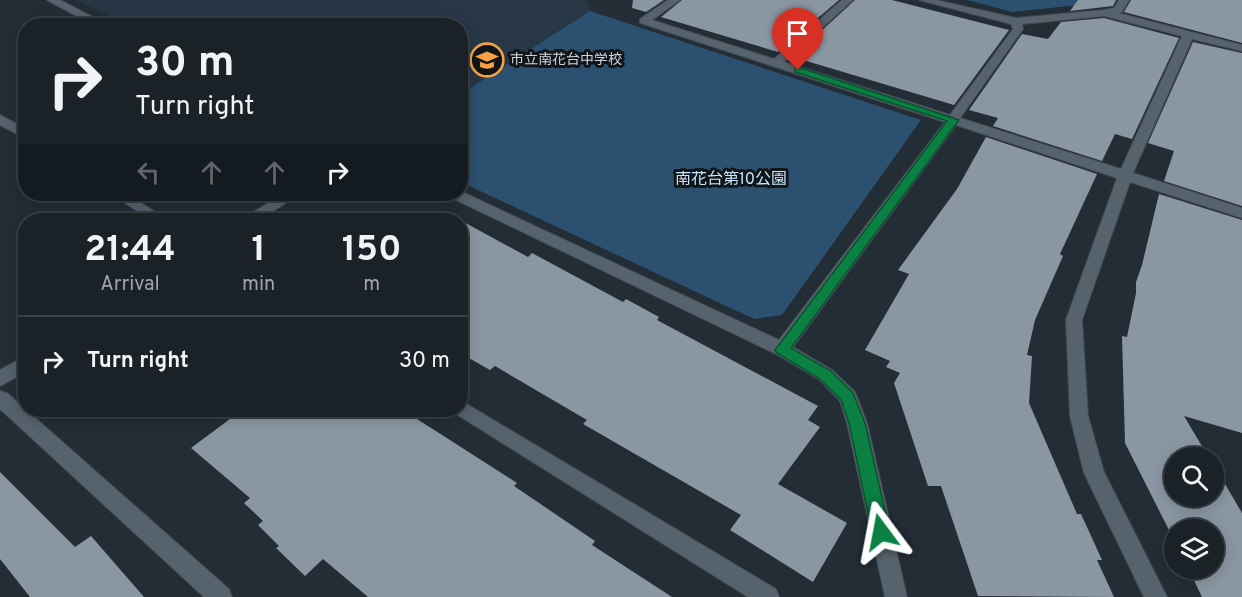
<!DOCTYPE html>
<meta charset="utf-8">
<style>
:root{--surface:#1a2228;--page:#272f34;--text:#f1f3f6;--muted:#9fa4a8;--line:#383f45}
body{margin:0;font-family:Overpass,"Noto Sans JP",sans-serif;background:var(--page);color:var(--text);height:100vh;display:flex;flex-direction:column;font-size:22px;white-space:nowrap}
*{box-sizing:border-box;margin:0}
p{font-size:20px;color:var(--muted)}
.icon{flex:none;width:33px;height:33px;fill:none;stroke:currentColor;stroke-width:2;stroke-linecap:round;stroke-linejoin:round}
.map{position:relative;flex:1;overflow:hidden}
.panel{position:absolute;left:18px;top:213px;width:450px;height:204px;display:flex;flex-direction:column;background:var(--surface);border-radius:24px;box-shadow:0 3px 15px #0003,0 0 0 2px var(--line)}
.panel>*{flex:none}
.top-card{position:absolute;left:18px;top:18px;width:450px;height:183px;border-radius:24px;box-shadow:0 3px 15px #0003,0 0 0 2px var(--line);background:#1a2228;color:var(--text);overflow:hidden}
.fabs{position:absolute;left:1164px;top:447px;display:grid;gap:12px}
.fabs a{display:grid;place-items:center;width:60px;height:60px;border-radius:50%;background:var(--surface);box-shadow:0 3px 15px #0003,0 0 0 2px var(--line);font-size:30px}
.pin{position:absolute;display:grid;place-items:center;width:51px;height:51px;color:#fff;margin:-62px -26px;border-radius:50% 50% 50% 0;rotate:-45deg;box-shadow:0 0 6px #0007}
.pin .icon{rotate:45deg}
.me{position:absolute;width:66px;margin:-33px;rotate:347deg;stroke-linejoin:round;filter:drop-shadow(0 0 4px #0008)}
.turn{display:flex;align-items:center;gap:21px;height:126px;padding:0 18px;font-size:27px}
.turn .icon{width:78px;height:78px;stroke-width:2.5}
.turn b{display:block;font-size:42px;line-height:51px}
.lanes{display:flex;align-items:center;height:57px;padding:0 18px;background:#0003;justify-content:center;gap:30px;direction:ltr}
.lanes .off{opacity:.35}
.eta{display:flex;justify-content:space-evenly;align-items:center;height:102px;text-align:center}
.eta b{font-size:36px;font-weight:700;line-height:42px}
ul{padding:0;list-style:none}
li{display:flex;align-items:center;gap:18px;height:90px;padding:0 18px;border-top:2px solid var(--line)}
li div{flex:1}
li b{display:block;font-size:22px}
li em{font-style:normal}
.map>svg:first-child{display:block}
.built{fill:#273745}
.green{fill:#2c5170}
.building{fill:#8a97a2}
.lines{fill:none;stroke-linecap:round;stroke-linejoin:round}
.minor-casing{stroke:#424a53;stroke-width:2}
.minor{fill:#56626c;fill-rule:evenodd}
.route{fill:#0b8043;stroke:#07532c;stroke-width:1.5}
.labels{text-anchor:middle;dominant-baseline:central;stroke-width:6;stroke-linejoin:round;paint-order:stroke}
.far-poi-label{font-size:14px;fill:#ced4da;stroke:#101519;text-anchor:start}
.park-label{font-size:16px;fill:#c8e4fd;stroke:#101519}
</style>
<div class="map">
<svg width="1242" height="597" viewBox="0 0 1242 597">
<rect width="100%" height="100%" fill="#232d36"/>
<path class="built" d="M76,0h510l4,11 -129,83 -1,-68 -330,-1z"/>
<path class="green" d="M967,0h133l-2,3 -86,9z
M590,11l331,109 -139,195 -28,4 -293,-137v-88z"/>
<path class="building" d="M633,0h31l-18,12 -14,-4z
M682,0h157l-61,52 -117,-35z
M855,0h37l117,30 -55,75 -161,-48z
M1078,0h38l-3,6 -43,5z
M1131,0h111v43l-118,-31z
M1104,18l75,20 -47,101 -17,-5 -13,27 -109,-35 5,-8 -29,-8 53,-76 26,5 13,-17z
M1193,42l49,11v153l-78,-25 10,-30 -26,-8z
M986,137l111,37 -37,80 3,2 -28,64 -8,35 5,1 -3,47 48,111h4l21,46h-5l17,37 -136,-1 -37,-110h-13l-34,-103 6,-10 -14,-6 4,-6 -25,-11 44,-76 -11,-4 59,-81z
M1159,194l83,26v213l-58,-17 25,42h-35v38h40v-31l28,48v84h-40l-14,-29h26v-38h-40v10l-49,-97 -3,-107 5,1 9,-44v-11l6,-17z
M460,220l68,37 4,-4 91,49 3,-3 33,18 -2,3 161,86 -10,14 12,7 -42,57 69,39 -34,59 -83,-52 11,-15 -158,-91 4,-4 -92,-54 -5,4 -30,-17z
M242,410h161l114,73 -3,3 81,55 -3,4 80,52h-304l-45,-38 -18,17 -29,-28 3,-2 -21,-21 5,-4 -19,-18 6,-5 -59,-50z
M0,472l75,75 16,-11 53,61h-114l-30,-38z"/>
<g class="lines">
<g class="minor-casing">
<path id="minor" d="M47,0h13l50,26h-15z
M668,0h12l-28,20 122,39 68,-59h11l-69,62 166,53 63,-86 -2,-5 -92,-24h17l80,18 88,-8 10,-2 5,-8h10l-7,12 -4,1 124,32v6l-50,-12 -59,134 109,35v10l-112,-36 -48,138 6,96 16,56 63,125h-23l-60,-124 -14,-57 -4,-96 51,-142 -161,-53 -163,222 39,23 23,22 12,31 40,174h-22l-38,-174 -7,-22 -20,-21 -44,-26 -326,-157 -2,-3h12v-3l319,149 166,-218 -305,-99v-4zM1104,16l78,20 -61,133 -161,-51 63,-89 -1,-5z
M0,115l26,14v10l-26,-14z
M111,194h16l41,26h-17z
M283,194h16l-39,26h-17l2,-3z
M26,356v16l-26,14v-16z
M0,391l7,2 222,196 3,8h-28l-204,-188z
M460,400l316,189 3,8h-31l-295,-185 -1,-2h8z"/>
</g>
<use href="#minor" class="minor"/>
</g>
<path class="route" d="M795,68h6l158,52 -168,228 40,23 22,22 12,30 25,109 -3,6 -6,2 -6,-2 -3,-6 -23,-109 -8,-23 -21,-21 -43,-26 -2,-3 172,-229 -152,-49z"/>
<defs>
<g id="school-ring" transform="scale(1.725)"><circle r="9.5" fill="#101519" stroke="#f5a246" stroke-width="1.5"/><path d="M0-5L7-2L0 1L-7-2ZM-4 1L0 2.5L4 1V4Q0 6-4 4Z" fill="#f5a246"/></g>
</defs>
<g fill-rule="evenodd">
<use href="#school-ring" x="487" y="60"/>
</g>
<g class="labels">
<g class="far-poi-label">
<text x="510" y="60">市立南花台中学校</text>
</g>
<g class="park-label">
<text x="731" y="180">南花台第10公園</text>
</g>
</g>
</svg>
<div class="fabs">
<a><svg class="icon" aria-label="search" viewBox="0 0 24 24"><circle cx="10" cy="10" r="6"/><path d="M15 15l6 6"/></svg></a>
<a><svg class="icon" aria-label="layers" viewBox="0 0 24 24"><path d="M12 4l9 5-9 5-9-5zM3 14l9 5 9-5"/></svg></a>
</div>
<div class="pin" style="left:798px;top:70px;background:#d93025"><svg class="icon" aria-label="arrive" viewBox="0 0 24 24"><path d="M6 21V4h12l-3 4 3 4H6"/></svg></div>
<svg class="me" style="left:881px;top:532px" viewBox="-20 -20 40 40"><path d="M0-17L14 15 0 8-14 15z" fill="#0b8043" stroke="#fff" stroke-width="4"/></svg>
<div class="top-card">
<div class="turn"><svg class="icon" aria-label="right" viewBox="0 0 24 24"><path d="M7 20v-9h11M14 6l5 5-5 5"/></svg><div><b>30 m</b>Turn right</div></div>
<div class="lanes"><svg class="icon off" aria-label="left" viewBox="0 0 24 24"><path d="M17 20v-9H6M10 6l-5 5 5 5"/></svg><svg class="icon off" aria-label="ahead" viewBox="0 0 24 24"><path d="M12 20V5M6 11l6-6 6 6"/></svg><svg class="icon off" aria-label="ahead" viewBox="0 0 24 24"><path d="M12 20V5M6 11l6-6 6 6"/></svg><svg class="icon" aria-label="right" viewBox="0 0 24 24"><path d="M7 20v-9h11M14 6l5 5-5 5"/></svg></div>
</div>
<section class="panel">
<div class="eta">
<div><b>21:44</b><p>Arrival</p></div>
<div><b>1</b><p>min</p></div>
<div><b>150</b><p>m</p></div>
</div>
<ul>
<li><svg class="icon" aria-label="right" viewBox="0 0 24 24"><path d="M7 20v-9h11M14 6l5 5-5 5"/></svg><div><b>Turn right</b></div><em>30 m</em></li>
</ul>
</section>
</div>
